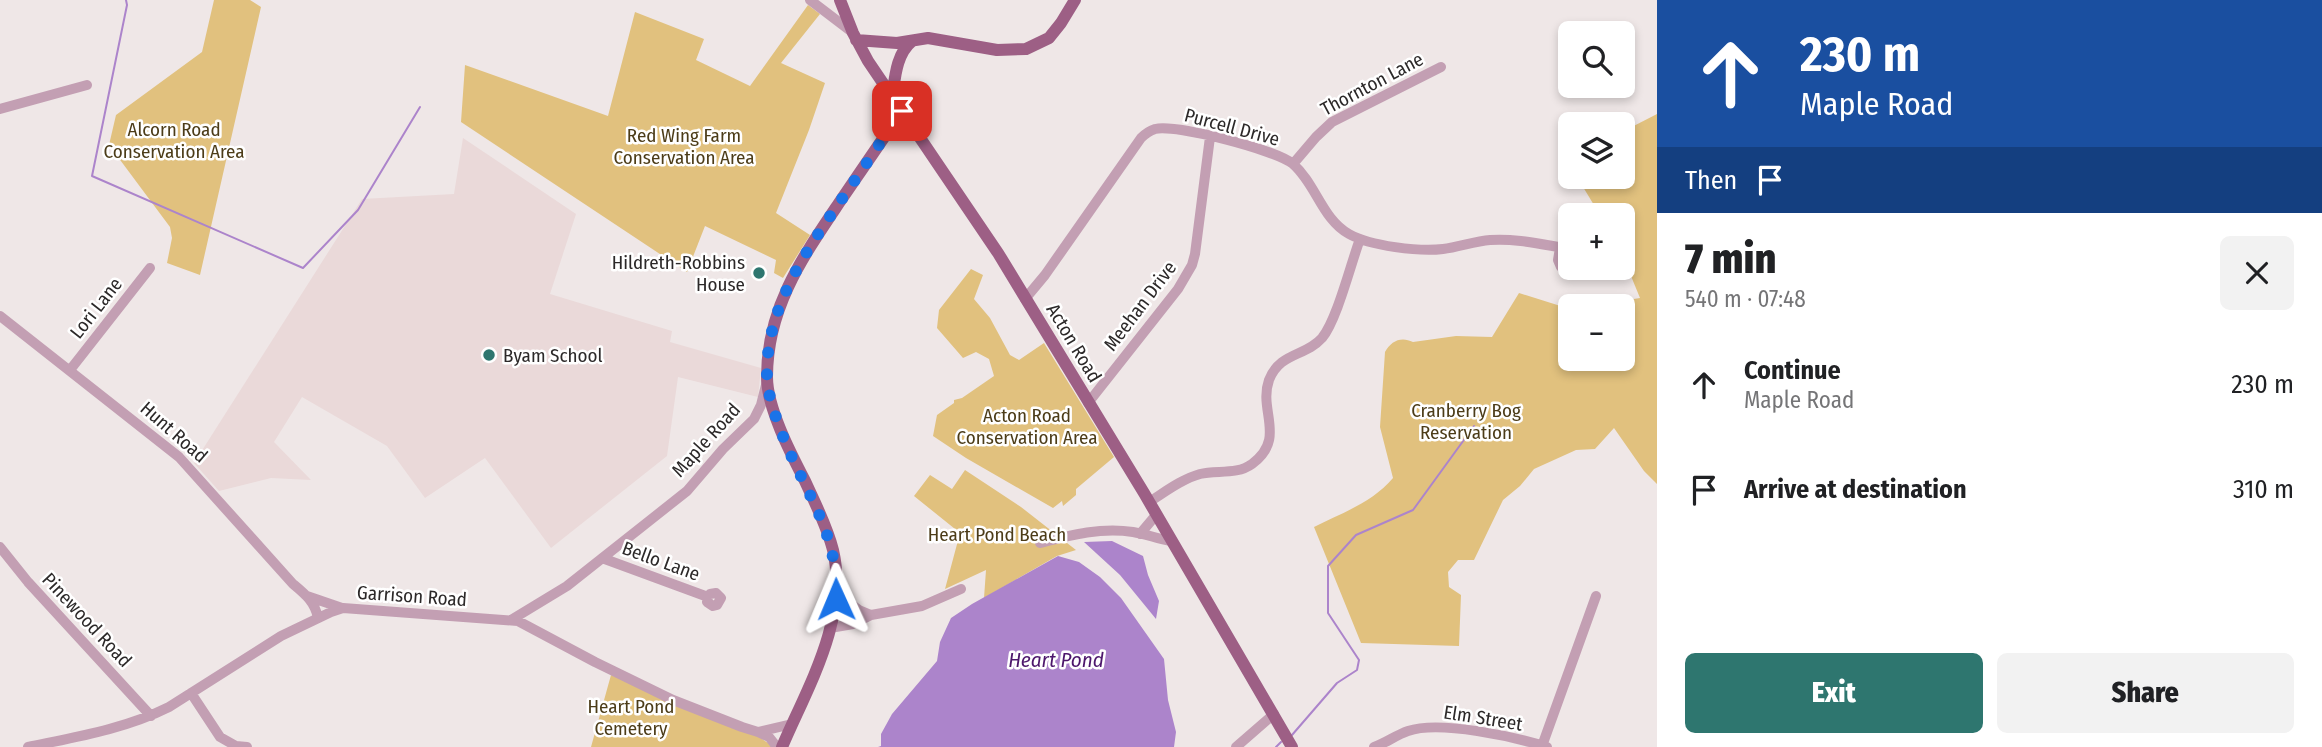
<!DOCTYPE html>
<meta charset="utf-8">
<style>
:root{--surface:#fff;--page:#f2f2f2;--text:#202124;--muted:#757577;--accent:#2e766f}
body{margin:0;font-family:"Fira Sans Condensed",sans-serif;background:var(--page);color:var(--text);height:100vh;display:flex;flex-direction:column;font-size:26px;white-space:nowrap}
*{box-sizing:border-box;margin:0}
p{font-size:23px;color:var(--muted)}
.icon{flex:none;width:38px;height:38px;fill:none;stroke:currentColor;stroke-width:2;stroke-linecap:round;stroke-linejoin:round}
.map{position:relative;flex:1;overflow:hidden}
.panel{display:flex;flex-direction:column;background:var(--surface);width:665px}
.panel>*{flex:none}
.guide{background:#1a4fa0;color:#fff;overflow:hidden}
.buttons{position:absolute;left:1558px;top:21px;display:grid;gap:14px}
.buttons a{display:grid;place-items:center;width:77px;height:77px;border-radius:10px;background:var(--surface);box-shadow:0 4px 10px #0003;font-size:35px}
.pin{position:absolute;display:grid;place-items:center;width:60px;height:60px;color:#fff;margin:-30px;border-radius:14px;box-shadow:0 4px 10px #0006}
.me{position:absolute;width:77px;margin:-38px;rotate:359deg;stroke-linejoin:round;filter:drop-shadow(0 0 5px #0008)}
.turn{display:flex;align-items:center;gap:24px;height:147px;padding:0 28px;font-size:32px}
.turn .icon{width:91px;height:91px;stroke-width:2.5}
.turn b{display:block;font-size:49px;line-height:60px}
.then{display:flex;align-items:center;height:66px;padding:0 28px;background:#0003;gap:14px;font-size:26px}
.round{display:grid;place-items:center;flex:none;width:74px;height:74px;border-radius:10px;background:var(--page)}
.summary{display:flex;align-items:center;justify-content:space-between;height:119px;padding:0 28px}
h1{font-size:42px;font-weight:800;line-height:52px}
.action{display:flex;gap:14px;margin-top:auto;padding:14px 28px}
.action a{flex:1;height:80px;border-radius:10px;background:var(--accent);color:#fff;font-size:28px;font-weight:800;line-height:80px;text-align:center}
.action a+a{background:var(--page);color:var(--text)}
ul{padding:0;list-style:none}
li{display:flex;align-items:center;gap:21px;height:105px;padding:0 28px}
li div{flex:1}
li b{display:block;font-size:26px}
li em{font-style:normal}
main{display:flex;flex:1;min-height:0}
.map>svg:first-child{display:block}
.built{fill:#ead9d9}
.green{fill:#e1c17e}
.water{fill:#ac84cb}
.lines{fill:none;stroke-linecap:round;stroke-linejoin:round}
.stream{stroke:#ac84cb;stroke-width:2}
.minor{stroke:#c39fb3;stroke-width:10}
.major{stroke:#9d5f85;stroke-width:12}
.route{stroke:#1a73e8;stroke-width:12;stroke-dasharray:0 21.6}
.poi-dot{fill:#2e766f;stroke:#fff;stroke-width:2.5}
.labels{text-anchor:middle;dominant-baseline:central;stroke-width:5;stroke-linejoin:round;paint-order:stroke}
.street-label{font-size:19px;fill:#2c2929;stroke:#fff}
.park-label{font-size:19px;fill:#4c3c18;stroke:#fff}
.poi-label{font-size:19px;fill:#2c2929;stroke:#fff;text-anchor:end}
.water-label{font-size:21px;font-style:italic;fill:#4d176c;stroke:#fff}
</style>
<main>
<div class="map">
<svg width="1657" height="747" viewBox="0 0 1657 747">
<rect width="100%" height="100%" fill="#efe7e7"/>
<path class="built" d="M463,138l113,76 -26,80 122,37 -2,11 91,26 -3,29 -80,-20 -11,79 -116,92 -66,-90 -60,40 -38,-52 -85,-49 -28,45 37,38 -40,-2 -52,13 -25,-28 168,-264 92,-5z"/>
<path class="green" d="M214,0h36l11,7 -61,268 -33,-12 5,-25 -2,-11 -61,-82 7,-30 86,-63z
M808,5l12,9 -39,49 44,20 -16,47 -33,83 34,22 -27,43 -9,-5 2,-13 -71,-34 -18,46 -226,-150 4,-57 143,51 27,-104 69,27 -8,21 54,26z
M1657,114v370l-13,-13 -30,-43 -19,21 -19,1 -42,19 -14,17 -17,14 -29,60h-16l-10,12 1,15 12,8 -2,51 -98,-3 -47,-116c28,-14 59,-25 79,-49l-13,-51 5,-75c6,-11 16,-16 28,-10l43,-6 36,1 27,-44 51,16v50h52v-53h-31l49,-8 -18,-44v-39h-22l-20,-33 3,-5h39v-45z
M971,269l12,6 -9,24 16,19 20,37 9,5 25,-17 70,114 -38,32v6l-13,11 -1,-5 -9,7 -87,-50 -33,-22 4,-21 17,-12v-3l8,-2 32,-22 -5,-17 -13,-7 -13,6 -26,-30 2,-18z
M965,470l56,37 55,43 -19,6 -73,42 2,-28 -41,19 15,-56 -46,-37 16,-21 22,14z
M611,675l148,62 15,10h-183z"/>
<path class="water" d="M1112,541l31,15 5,19 11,26 -3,18 -36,-44 -36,-33z
M1058,556l21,6 21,15 21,21 43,61 4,41 8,32 -2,15h-296l3,-1v-12l11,-20 45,-53 3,-19 11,-24 21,-14z"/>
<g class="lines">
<path class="stream" d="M126,0l1,5 -35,171 211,92 55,-58 62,-103
M1292,735l45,-52 20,-13 2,-10 -31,-47v-47l28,-31 57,-25 61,-84
M1276,747l5,-5"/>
<path class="minor" d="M810,0l42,32
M0,109l87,-24
M1293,164l23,-27 16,-15 109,-55
M1560,248l-2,12 3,7 7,4 8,-3
M1025,299l20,-24 96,-137c4,-4 8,-7 14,-9 21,-5 121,21 138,35 23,20 29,55 56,70 21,12 71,18 94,15 16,-2 32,-8 47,-9 27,-2 54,5 80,9
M0,316l179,141 114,127c12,10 22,18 25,34
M70,370l80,-102
M1088,403l90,-114 14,-24 3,-11 15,-117
M1149,502c16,-10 33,-23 51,-28 17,-4 37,1 52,-10 35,-26 6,-53 17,-84 11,-28 36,-23 53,-42 15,-18 29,-75 38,-99
M1140,534l16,-19
M1040,543c31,-8 61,-16 93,-11 13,2 25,7 38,9
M0,547l28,35 123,134
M602,558l106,39 -1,5 6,4 4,-1 4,-7 -5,-5 -6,1 -2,3
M836,593l23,17 12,5
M307,596l35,12
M511,620l56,-34 120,-95 36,-42 31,-30 7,-14 5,-20
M830,628l23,-4 18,-9 51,-9 39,-17
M191,693l29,44 16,9 11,1
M758,732l11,5 8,10
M1542,746l54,-150
M28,747c48,-10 97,-18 141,-40l112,-71 50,-24 12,-4 175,13 77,41 78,38 69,27 16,5 34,-8
M1236,747l38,-33
M1374,747c12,-4 22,-12 34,-16 32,-11 107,6 139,16"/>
<path class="major" d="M840,0l13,33 15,28 130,192 146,240 148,254
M856,40l41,3 31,-5 69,12 29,-1 23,-11 12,-15 14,-23
M892,98c3,-20 4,-44 20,-57
M782,747c26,-61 67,-128 51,-197 -6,-24 -18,-47 -28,-69 -14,-27 -38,-73 -38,-104 0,-69 35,-119 72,-174 21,-31 42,-61 63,-92"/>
</g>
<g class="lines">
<path class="route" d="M836,599c3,-65 -29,-103 -52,-160 -7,-18 -16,-42 -17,-61 -2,-67 36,-122 72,-175 21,-30 42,-61 63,-92"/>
</g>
<g class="poi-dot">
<circle cx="759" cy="273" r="7"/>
<circle cx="489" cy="355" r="7"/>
</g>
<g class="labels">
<g class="street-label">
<text transform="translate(1372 84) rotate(-28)">Thornton Lane</text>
<text transform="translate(1232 127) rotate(15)">Purcell Drive</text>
<text transform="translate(1140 306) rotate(-53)">Meehan Drive</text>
<text transform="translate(96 308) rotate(-52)">Lori Lane</text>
<text transform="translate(1074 343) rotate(59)">Acton Road</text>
<text transform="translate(174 432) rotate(41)">Hunt Road</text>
<text transform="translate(706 440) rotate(-48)">Maple Road</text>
<text transform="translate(661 561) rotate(20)">Bello Lane</text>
<text transform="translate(412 596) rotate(4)">Garrison Road</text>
<text transform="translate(87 620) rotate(47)">Pinewood Road</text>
<text transform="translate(1483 718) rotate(9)">Elm Street</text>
</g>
<g class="park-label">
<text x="174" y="129">Alcorn Road<tspan x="174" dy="22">Conservation Area</tspan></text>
<text x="684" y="135">Red Wing Farm<tspan x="684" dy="22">Conservation Area</tspan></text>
<text x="1466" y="410">Cranberry Bog<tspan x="1466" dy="22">Reservation</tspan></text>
<text x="1027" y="415">Acton Road<tspan x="1027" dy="22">Conservation Area</tspan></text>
<text x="997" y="534">Heart Pond Beach</text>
<text x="631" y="706">Heart Pond<tspan x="631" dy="22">Cemetery</tspan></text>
</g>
<g class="poi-label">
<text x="745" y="262">Hildreth-Robbins<tspan x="745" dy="22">House</tspan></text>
<text x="503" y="355" text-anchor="start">Byam School</text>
</g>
<g class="water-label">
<text x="1056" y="660">Heart Pond</text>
</g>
</g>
</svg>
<div class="buttons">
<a><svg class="icon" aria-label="search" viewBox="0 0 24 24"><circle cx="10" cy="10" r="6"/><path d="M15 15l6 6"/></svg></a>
<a><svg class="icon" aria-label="layers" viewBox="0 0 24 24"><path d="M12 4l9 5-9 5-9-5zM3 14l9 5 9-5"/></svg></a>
<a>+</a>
<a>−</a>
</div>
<div class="pin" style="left:902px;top:111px;background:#d93025"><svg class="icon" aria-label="arrive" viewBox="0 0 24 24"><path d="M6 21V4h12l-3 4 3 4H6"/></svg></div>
<svg class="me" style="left:836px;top:599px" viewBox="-20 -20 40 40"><path d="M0-17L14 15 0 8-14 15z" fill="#1a73e8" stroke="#fff" stroke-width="4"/></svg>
</div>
<section class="panel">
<div class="guide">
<div class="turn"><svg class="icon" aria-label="ahead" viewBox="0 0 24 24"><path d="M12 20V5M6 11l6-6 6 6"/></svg><div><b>230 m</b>Maple Road</div></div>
<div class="then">Then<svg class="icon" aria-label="arrive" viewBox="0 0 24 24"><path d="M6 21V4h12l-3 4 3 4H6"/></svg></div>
</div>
<div class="summary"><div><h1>7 min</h1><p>540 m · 07:48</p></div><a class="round"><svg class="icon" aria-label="close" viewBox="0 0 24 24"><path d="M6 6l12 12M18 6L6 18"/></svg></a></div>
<ul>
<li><svg class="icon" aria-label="ahead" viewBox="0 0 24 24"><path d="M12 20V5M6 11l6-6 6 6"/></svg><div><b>Continue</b><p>Maple Road</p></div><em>230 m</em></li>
<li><svg class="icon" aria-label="arrive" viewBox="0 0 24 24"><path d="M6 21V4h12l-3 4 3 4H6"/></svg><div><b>Arrive at destination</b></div><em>310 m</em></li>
</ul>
<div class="action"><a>Exit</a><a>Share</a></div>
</section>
</main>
